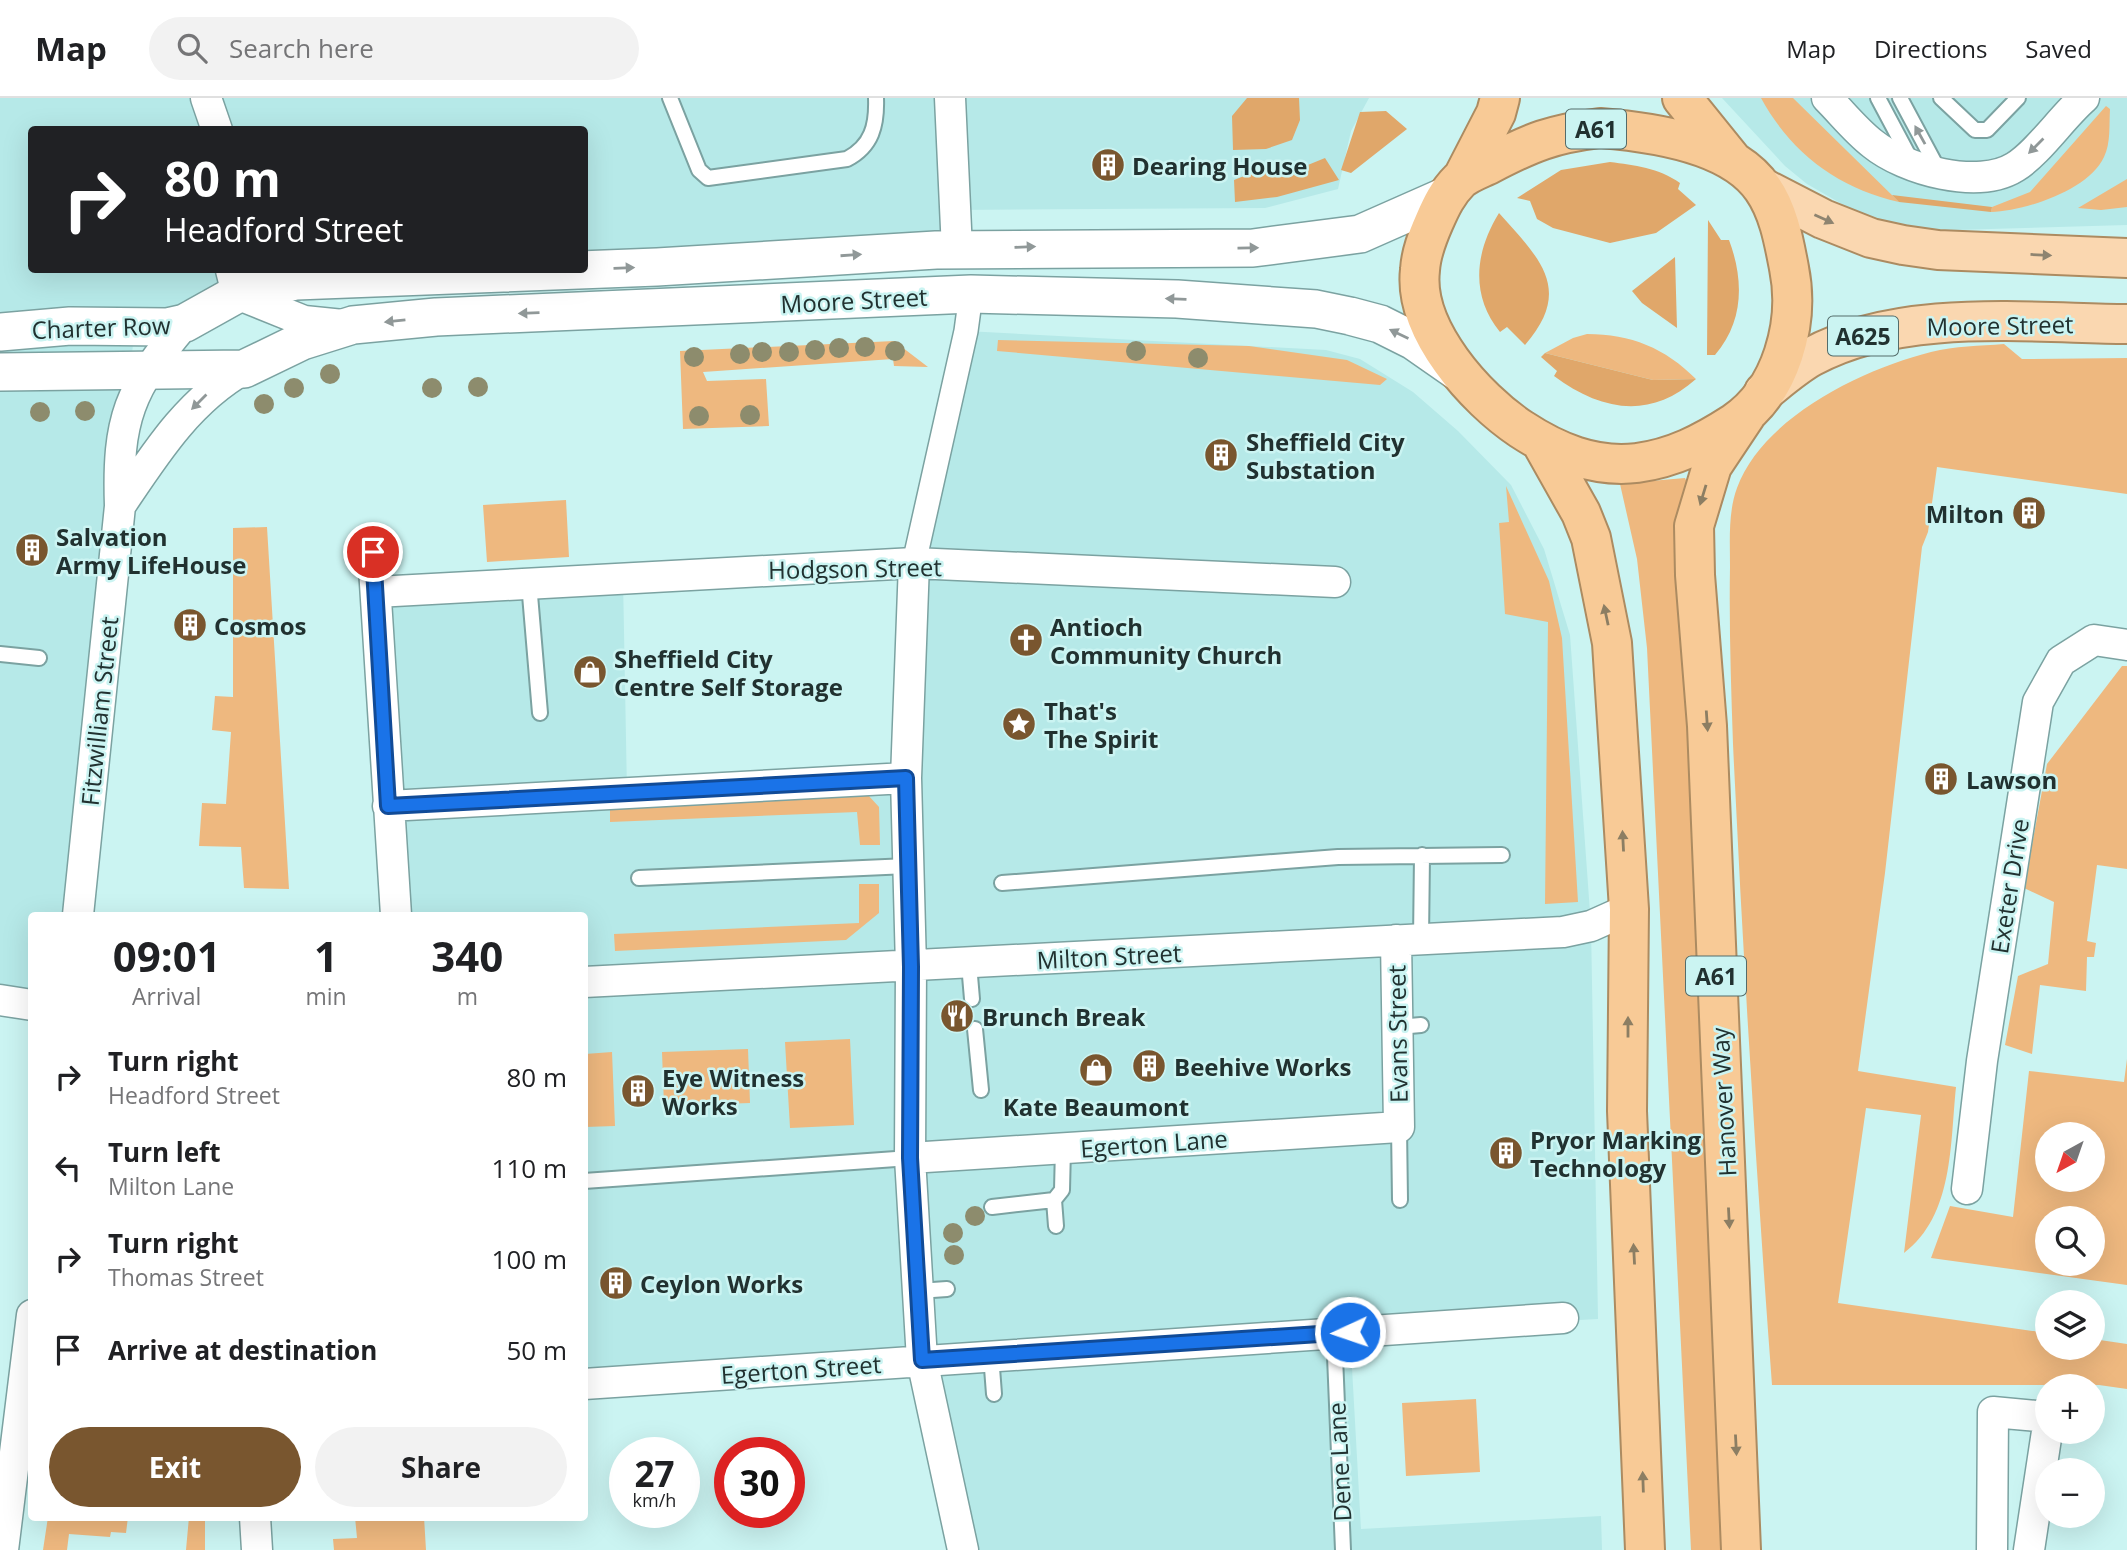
<!DOCTYPE html>
<meta charset="utf-8">
<style>
:root{--surface:#fff;--page:#f2f2f2;--text:#202124;--muted:#757577;--line:#e0e0e0;--accent:#79562f}
body{margin:0;font-family:"Open Sans",sans-serif;background:var(--page);color:var(--text);height:100vh;display:flex;flex-direction:column;font-size:26px;white-space:nowrap}
*{box-sizing:border-box;margin:0}
p{font-size:23px;color:var(--muted)}
.icon{flex:none;width:38px;height:38px;fill:none;stroke:currentColor;stroke-width:2;stroke-linecap:round;stroke-linejoin:round}
.map{position:relative;flex:1;overflow:hidden}
.panel{position:absolute;left:28px;top:814px;width:560px;height:609px;display:flex;flex-direction:column;background:var(--surface);border-radius:7px;box-shadow:0 7px 28px #0002}
.panel>*{flex:none}
.hud{position:absolute;left:28px;top:28px;width:560px;height:147px;border-radius:7px;box-shadow:0 7px 28px #0002;background:#202124;color:#fff;overflow:hidden}
.needle{width:46px;rotate:220deg}
.fabs{position:absolute;left:2035px;top:1024px;display:grid;gap:14px}
.fabs a{display:grid;place-items:center;width:70px;height:70px;border-radius:50%;background:var(--surface);box-shadow:0 7px 28px #0002;font-size:35px}
.speed{position:absolute;left:609px;top:1339px;display:flex;gap:14px;font-size:35px;font-weight:700;text-align:center}
.speed>*{display:grid;place-content:center;width:91px;height:91px;border-radius:50%;background:var(--surface);box-shadow:0 7px 28px #0002;line-height:1}
.speed small{font-size:18px;font-weight:400}
.speed .limit{border:10px solid #d22;background:#fff;color:#111}
.pin{position:absolute;display:grid;place-items:center;width:60px;height:60px;color:#fff;margin:-30px;border:4px solid #fff;border-radius:50%;box-shadow:0 2px 7px #0007}
.me{position:absolute;width:77px;margin:-38px;rotate:267deg;stroke-linejoin:round;filter:drop-shadow(0 0 5px #0008)}
.turn{display:flex;align-items:center;gap:24px;height:147px;padding:0 21px;font-size:32px}
.turn .icon{width:91px;height:91px;stroke-width:2.5}
.turn b{display:block;font-size:49px;line-height:60px}
.eta{display:flex;justify-content:space-evenly;align-items:center;height:119px;text-align:center}
.eta b{font-size:42px;font-weight:700;line-height:49px}
.cta{display:flex;gap:14px;margin-top:auto;padding:14px 21px}
.cta a{flex:1;height:80px;border-radius:42px;background:var(--accent);color:#fff;font-size:28px;font-weight:700;line-height:80px;text-align:center}
.cta a+a{background:var(--page);color:var(--text)}
ul{padding:0;list-style:none}
li{display:flex;align-items:center;gap:21px;height:91px;padding:0 21px}
li div{flex:1}
li b{display:block;font-size:26px}
li em{font-style:normal}
header{display:flex;align-items:center;gap:42px;box-sizing:border-box;height:98px;padding:0 35px;background:var(--surface);border-bottom:2px solid var(--line)}
header strong{font-size:33px}
nav{display:flex;gap:38px;margin-inline-start:auto;font-size:24px}
.search{width:490px;height:63px;background:var(--page);display:flex;align-items:center;gap:18px;box-sizing:border-box;padding:0 24px;border-radius:38px;color:var(--muted);font-size:26px}
.map>svg:first-child{display:block}
.built{fill:#b6e9e8;fill-rule:evenodd}
.green{fill:#eeb87f;fill-rule:evenodd}
.forest{fill:#e0a76a}
.lines{fill:none;stroke-linecap:round;stroke-linejoin:round}
.service-casing{stroke:#7ba2a1;stroke-width:18}
.pedestrian-casing{stroke:#7ba2a1;stroke-width:26}
.minor-casing{stroke:#7ba2a1;stroke-width:33}
.tertiary-casing{stroke:#7ba2a1;stroke-width:40}
.primary-casing{stroke:#ac8b61;stroke-width:42}
.trunk-casing{stroke:#ac8b61;stroke-width:42}
.service{stroke:#fff;stroke-width:14}
.pedestrian{stroke:#fff;stroke-width:23}
.minor{stroke:#fff;stroke-width:30}
.tertiary{stroke:#fff;stroke-width:37}
.primary{stroke:#fad7b0;stroke-width:38}
.trunk{stroke:#f8ca96;stroke-width:38}
.tree{fill:#8d8c6d}
.oneway{fill:#909898}
.oneway2{fill:#8e8470}
.oneway3{fill:#8c7e63}
.route-casing{stroke:#114b97;stroke-width:18}
.route{stroke:#1a73e8;stroke-width:12}
.labels{text-anchor:middle;dominant-baseline:central;stroke-width:5;stroke-linejoin:round;paint-order:stroke}
.shield{fill:#cbf4f2;stroke:#546c6a;stroke-width:2}
.shield-label{font-size:23px;font-weight:bold;fill:#213130}
.poi-label{font-size:24px;font-weight:bold;fill:#213130;stroke:#cbf4f2;text-anchor:start}
.street-label{font-size:24px;fill:#213130;stroke:#cbf4f2}
</style>
<header>
<strong>Map</strong>
<div class="search"><svg class="icon" aria-label="search" viewBox="0 0 24 24"><circle cx="10" cy="10" r="6"/><path d="M15 15l6 6"/></svg>Search here</div>
<nav><a>Map</a><a>Directions</a><a>Saved</a></nav>
</header>
<div class="map">
<svg width="2127" height="1452" viewBox="0 0 2127 1452">
<rect width="100%" height="100%" fill="#cbf4f2"/>
<path class="built" d="M0,0h950l4,67 -1,-67h416l-18,33 -13,58 -73,19 -309,2 1,40 -300,17 -361,14 -59,13 -52,29 -18,4 -32,1 -70,587h-33l-1,90 -31,-5zM32,32h552v140h-552z
M1722,0h405v127l-172,5 -31,-1 -35,-6 -40,-15 -42,-24 -22,-18z
M966,233l360,19 34,9 53,33 45,39 53,54 33,64 26,86 21,291 7,393 -248,13 11,197 240,-13 1,34h-639l-41,-190 -337,24 -1,-469h-188l-20,-323 247,-14 4,214 278,-14 9,-215z"/>
<path class="green" d="M1761,0h32l106,104c-61,-14 -108,-49 -138,-104z
M2106,8l4,3c-1,15 1,34 -6,48 -15,33 -79,54 -113,55l1,-5 38,-15z
M2127,81v28l-26,3 -23,-2z
M1587,236c44,0 78,14 109,45l-43,1 -108,-27 28,-15z
M998,242l251,6 98,14 40,19 -7,6 -383,-34z
M894,243l34,26 -34,-1 -1,-7 -190,13 4,9 59,-2 3,47 -86,3 -3,-78z
M2004,246l18,15 105,-1v136l-190,-27 -9,65 -6,15 -37,326 -27,198 98,16c-6,56 -2,128 -52,166l17,-138 -55,-7 -28,195 209,30 1,15h45v-9l34,5v45l-28,-4h-327c-16,-214 -29,-427 -39,-641 -2,-59 -4,-118 -3,-177 0,-26 -2,-55 7,-79 26,-71 126,-119 194,-136 24,-6 49,-6 73,-8z
M1685,380l4,8 41,1064h-39l-44,-902 -10,-89 -17,-75 6,-5 13,3z
M1506,388l43,95 13,57 16,264 -33,2 3,-282 -43,-8 -6,-91 10,-1z
M566,402l3,57 -82,5 -4,-57z
M267,429l22,362 -45,-1 -3,-41 -42,-1 3,-43 24,1 5,-72 -19,-2 3,-34 18,1v-169z
M2122,568h5v203l-30,-4 -10,76 9,2 -2,14h-7l-1,34 -46,-6 -8,69 -27,-9 13,-69 30,-12 6,-62 -30,-14 23,-124z
M868,697l11,12 1,38h-20l-3,-33 -247,10v-13z
M859,786h20v29l-33,27 -231,11 -1,-17 245,-11z
M850,941l4,86 -64,3 -5,-86z
M748,951l2,54 -86,3 -2,-54z
M612,954l3,74 -30,1v-73z
M2127,961v226l-196,-27 19,-52 63,11 16,-146 95,11zM2048,1036h45v46h-45zM2048,1120h45v46h-45z
M1476,1301l4,73 -74,4 -4,-73z
M48,1419h80l-2,16 -15,-1 -1,5 -41,-3 -2,16h-24z
M189,1419h16v33h-19z
M355,1419h69l2,33h-92l-1,-11 24,-1z"/>
<path class="forest" d="M1247,0h52l1,22 -8,20 -26,9 -33,1 -1,-34z
M1386,13l21,18 -56,44 -10,-3 19,-58z
M1325,60l14,22 -62,17 -42,5 -1,-22 25,-10 39,-1z
M1610,64c24,3 49,6 70,21l-2,6 18,16 -40,28 -46,10 -57,-15 -16,-9 -7,-18 -13,-3 44,-28z
M1892,97l100,12 -1,5 -92,-10z
M1499,115c40,45 75,76 26,132l-18,-18 -7,5c-30,-37 -25,-80 -1,-119z
M1708,122l13,20h8c15,40 15,81 -14,115h-8z
M1675,159l2,71 -35,-25 -10,-12z
M1545,255l108,27 43,-1c-46,41 -95,32 -142,-3l3,-5 -16,-14z"/>
<g class="lines">
<g class="service-casing">
<path id="service" d="M670,0l29,72 9,8 139,-19c25,-13 30,-34 29,-61
M1878,0l34,64
M1900,0l39,73
M1941,0l34,32h12l31,-32
M529,485l11,130
M0,556l39,4
M639,780l269,-12
M1002,785l336,-26 164,-2
M1421,842l1,-85
M969,866l3,35
M1398,929l23,-2
M975,931l6,61
M1399,1029l1,73
M584,1083l326,-23
M992,1109l62,-7
M1056,1128l-2,-26 8,-10 1,-42
M918,1193l29,-2
M1334,1234l9,218
M991,1257l3,39"/>
</g>
<g class="pedestrian-casing">
<path id="pedestrian" d="M914,465l52,-232 5,-37"/>
</g>
<g class="minor-casing">
<path id="minor" d="M206,0l11,32
M950,0l7,152
M1827,0c15,15 29,33 46,46 32,26 105,46 142,23 23,-14 47,-50 69,-69
M231,172l6,24 67,27 39,4
M120,408c35,-52 68,-105 124,-137
M373,454l23,363
M914,465l-8,215 5,189 -1,191 12,202 41,190
M376,494l538,-29 421,19
M388,708l518,-28
M78,817l42,-409c-3,-87 9,-117 65,-183
M584,884l979,-50 28,-6 38,-17
M0,902l32,5
M910,1060l489,-31 -3,-187
M1967,1091l15,-128 56,-359 23,-41 33,-21 33,5
M584,1286l979,-66
M255,1419l2,33
M3,1452l29,-235
M1992,1452l1,-138 55,5
M2029,1452l19,-125"/>
</g>
<g class="tertiary-casing">
<path id="tertiary" d="M0,234l70,-6 97,1 18,-4 52,-29 59,-13 361,-14 279,-17 317,-2 107,-14 86,-38
M0,274l244,-3 58,-28 51,-16 83,-8 535,-23 206,5 139,10 34,7 30,8 34,17 43,30"/>
</g>
<g class="primary-casing">
<path id="primary" d="M1763,90l60,31 48,19 32,7 35,5 189,8
M1764,294c15,-12 31,-26 47,-35 89,-49 218,-34 316,-33"/>
</g>
<g class="trunk-casing">
<path id="trunk" d="M1682,0l50,62
M1600,30c51,4 132,15 163,61 16,23 21,53 26,79 11,54 -7,123 -55,155 -31,20 -60,35 -97,40 -43,5 -81,-11 -116,-34 -45,-30 -108,-99 -101,-159 1,-17 7,-32 14,-48 7,-16 13,-29 26,-42 8,-7 20,-11 30,-16 42,-22 62,-30 110,-36z
M1463,79l33,-64 4,-15
M1541,344l40,71 10,25 21,105 17,266 -2,202 18,439
M1741,1452l-34,-824 -12,-151 -1,-49 18,-60 34,-51"/>
</g>
<use href="#service" class="service"/>
<use href="#pedestrian" class="pedestrian"/>
<use href="#minor" class="minor"/>
<use href="#tertiary" class="tertiary"/>
<use href="#primary" class="primary"/>
<use href="#trunk" class="trunk"/>
</g>
<g class="tree">
<circle cx="865" cy="249" r="10"/>
<circle cx="839" cy="250" r="10"/>
<circle cx="815" cy="252" r="10"/>
<circle cx="895" cy="253" r="10"/>
<circle cx="1136" cy="253" r="10"/>
<circle cx="762" cy="254" r="10"/>
<circle cx="789" cy="254" r="10"/>
<circle cx="740" cy="256" r="10"/>
<circle cx="694" cy="259" r="10"/>
<circle cx="1198" cy="260" r="10"/>
<circle cx="330" cy="276" r="10"/>
<circle cx="478" cy="289" r="10"/>
<circle cx="294" cy="290" r="10"/>
<circle cx="432" cy="290" r="10"/>
<circle cx="264" cy="306" r="10"/>
<circle cx="85" cy="313" r="10"/>
<circle cx="40" cy="314" r="10"/>
<circle cx="750" cy="317" r="10"/>
<circle cx="699" cy="318" r="10"/>
<circle cx="975" cy="1118" r="10"/>
<circle cx="953" cy="1135" r="10"/>
<circle cx="954" cy="1157" r="10"/>
</g>
<defs><path id="oneway-solid" d="M-6-.8H1V-3.2L6.5 0L1 3.2V.8H-6Z" transform="scale(1.75)"/></defs>
<g class="oneway">
<use href="#oneway-solid" transform="translate(1920 37) rotate(-119)"/>
<use href="#oneway-solid" transform="translate(2036 48) rotate(135)"/>
<use href="#oneway-solid" transform="translate(1025 149) rotate(-2)"/>
<use href="#oneway-solid" transform="translate(1248 150) rotate(-1)"/>
<use href="#oneway-solid" transform="translate(851 157) rotate(-4)"/>
<use href="#oneway-solid" transform="translate(624 170) rotate(-2)"/>
<use href="#oneway-solid" transform="translate(1176 201) rotate(-178)"/>
<use href="#oneway-solid" transform="translate(529 215) rotate(178)"/>
<use href="#oneway-solid" transform="translate(395 223) rotate(174)"/>
<use href="#oneway-solid" transform="translate(1399 236) rotate(-154)"/>
<use href="#oneway-solid" transform="translate(199 304) rotate(135)"/>
</g>
<g class="oneway2">
<use href="#oneway-solid" transform="translate(1824 121) rotate(24)"/>
<use href="#oneway-solid" transform="translate(2041 157) rotate(3)"/>
</g>
<g class="oneway3">
<use href="#oneway-solid" transform="translate(1703 397) rotate(107)"/>
<use href="#oneway-solid" transform="translate(1606 517) rotate(-102)"/>
<use href="#oneway-solid" transform="translate(1707 623) rotate(86)"/>
<use href="#oneway-solid" transform="translate(1623 743) rotate(-93)"/>
<use href="#oneway-solid" transform="translate(1628 929) rotate(-90)"/>
<use href="#oneway-solid" transform="translate(1729 1120) rotate(87)"/>
<use href="#oneway-solid" transform="translate(1634 1156) rotate(-93)"/>
<use href="#oneway-solid" transform="translate(1736 1347) rotate(87)"/>
<use href="#oneway-solid" transform="translate(1643 1384) rotate(-92)"/>
</g>
<g class="lines">
<g class="route-casing">
<path id="route" d="M373,454l15,254 518,-28 5,189 -1,191 12,202 428,-28"/>
</g>
<use href="#route" class="route"/>
</g>
<defs>
<g id="building-disc" transform="scale(1.75)"><circle r="9.5" fill="#79562f" stroke="#cbf4f2"/><path d="M-4-6H4V6H1V3H-1V6H-4ZM-2.5-4.3h1.7v1.8h-1.7ZM.8-4.3h1.7v1.8H.8ZM-2.5-1h1.7V.8h-1.7ZM.8-1h1.7V.8H.8Z" fill="#fff"/></g>
<g id="church-disc" transform="scale(1.75)"><circle r="9.5" fill="#79562f" stroke="#cbf4f2"/><path d="M-1.2-6h2.4v3.5h3.3v2.4h-3.3V6h-2.4V-.1h-3.3v-2.4h3.3Z" fill="#fff"/></g>
<g id="shop-disc" transform="scale(1.75)"><circle r="9.5" fill="#79562f" stroke="#cbf4f2"/><path d="M-5-2.5h2.3a2.7 3.5 0 0 1 5.4 0H5L5.5 6h-11ZM-1.5-2.5h3a1.5 2.3 0 0 0-3 0Z" fill="#fff"/></g>
<g id="sight-disc" transform="scale(1.75)"><circle r="9.5" fill="#79562f" stroke="#cbf4f2"/><path d="M0-6L1.8-2.2L6-1.7L2.9 1.2L3.7 5.4L0 3.3L-3.7 5.4L-2.9 1.2L-6-1.7L-1.8-2.2Z" fill="#fff"/></g>
<g id="restaurant-disc" transform="scale(1.75)"><circle r="9.5" fill="#79562f" stroke="#cbf4f2"/><path d="M-5-6h1v4h1v-4h1v4h1v-4h1v5L-1.5 .5V6h-2V.5L-5-1ZM5-6V6H3V1.5H1.5Q1.5-4 5-6Z" fill="#fff"/></g>
</defs>
<g fill-rule="evenodd">
<use href="#building-disc" x="1108" y="67"/>
<use href="#building-disc" x="1221" y="357"/>
<use href="#building-disc" x="2029" y="415"/>
<use href="#building-disc" x="32" y="452"/>
<use href="#building-disc" x="190" y="527"/>
<use href="#church-disc" x="1026" y="542"/>
<use href="#shop-disc" x="590" y="574"/>
<use href="#sight-disc" x="1019" y="626"/>
<use href="#building-disc" x="1941" y="681"/>
<use href="#restaurant-disc" x="957" y="918"/>
<use href="#building-disc" x="1149" y="968"/>
<use href="#shop-disc" x="1096" y="972"/>
<use href="#building-disc" x="638" y="993"/>
<use href="#building-disc" x="1506" y="1055"/>
<use href="#building-disc" x="616" y="1185"/>
</g>
<g class="labels">
<g class="shield">
<rect x="1566" y="11.5" width="60" height="39" rx="5"/>
<rect x="1828" y="218.5" width="70" height="39" rx="5"/>
<rect x="1686" y="858.5" width="60" height="39" rx="5"/>
</g>
<g class="shield-label">
<text x="1596" y="31">A61</text>
<text x="1863" y="238">A625</text>
<text x="1716" y="878">A61</text>
</g>
<g class="poi-label">
<text x="1132" y="67">Dearing House</text>
<text x="1246" y="343">Sheffield City<tspan x="1246" dy="28">Substation</tspan></text>
<text x="2004" y="415" text-anchor="end">Milton</text>
<text x="56" y="438">Salvation<tspan x="56" dy="28">Army LifeHouse</tspan></text>
<text x="214" y="527">Cosmos</text>
<text x="1050" y="528">Antioch<tspan x="1050" dy="28">Community Church</tspan></text>
<text x="614" y="560">Sheffield City<tspan x="614" dy="28">Centre Self Storage</tspan></text>
<text x="1044" y="612">That's<tspan x="1044" dy="28">The Spirit</tspan></text>
<text x="1966" y="681">Lawson</text>
<text x="982" y="918">Brunch Break</text>
<text x="1174" y="968">Beehive Works</text>
<text x="662" y="979">Eye Witness<tspan x="662" dy="28">Works</tspan></text>
<text x="1096" y="1008" text-anchor="middle">Kate Beaumont</text>
<text x="1530" y="1041">Pryor Marking<tspan x="1530" dy="28">Technology</tspan></text>
<text x="640" y="1185">Ceylon Works</text>
</g>
<g class="street-label">
<text transform="translate(854 202) rotate(-3)">Moore Street</text>
<text transform="translate(2000 227) rotate(-1)">Moore Street</text>
<text transform="translate(101 229) rotate(-2)">Charter Row</text>
<text transform="translate(855 470) rotate(-1)">Hodgson Street</text>
<text transform="translate(99 613) rotate(-84)">Fitzwilliam Street</text>
<text transform="translate(2009 788) rotate(-81)">Exeter Drive</text>
<text transform="translate(1109 858) rotate(-3)">Milton Street</text>
<text transform="translate(1397 936) rotate(-91)">Evans Street</text>
<text transform="translate(1723 1004) rotate(-93)">Hanover Way</text>
<text transform="translate(1154 1045) rotate(-4)">Egerton Lane</text>
<text transform="translate(801 1271) rotate(-4)">Egerton Street</text>
<text transform="translate(1339 1364) rotate(-93)">Dene Lane</text>
</g>
</g>
</svg>
<div class="fabs">
<a><svg class="needle" viewBox="-14 -14 28 28"><path d="M0-13l5 13h-10z" fill="#e53935"/><path d="M0 13l5-13h-10z" fill="#757577"/></svg></a>
<a><svg class="icon" aria-label="search" viewBox="0 0 24 24"><circle cx="10" cy="10" r="6"/><path d="M15 15l6 6"/></svg></a>
<a><svg class="icon" aria-label="layers" viewBox="0 0 24 24"><path d="M12 4l9 5-9 5-9-5zM3 14l9 5 9-5"/></svg></a>
<a>+</a>
<a>−</a>
</div>
<div class="speed"><div>27<small>km/h</small></div><div class="limit">30</div></div>
<div class="pin" style="left:373px;top:454px;background:#d93025"><svg class="icon" aria-label="arrive" viewBox="0 0 24 24"><path d="M6 21V4h12l-3 4 3 4H6"/></svg></div>
<svg class="me" style="left:1350px;top:1234px" viewBox="-20 -20 40 40"><circle r="17" fill="#1a73e8" stroke="#fff" stroke-width="3"/><path d="M0-11L8 9 0 5-8 9z" fill="#fff"/></svg>
<div class="hud">
<div class="turn"><svg class="icon" aria-label="right" viewBox="0 0 24 24"><path d="M7 20v-9h11M14 6l5 5-5 5"/></svg><div><b>80 m</b>Headford Street</div></div>
</div>
<section class="panel">
<div class="eta">
<div><b>09:01</b><p>Arrival</p></div>
<div><b>1</b><p>min</p></div>
<div><b>340</b><p>m</p></div>
</div>
<ul>
<li><svg class="icon" aria-label="right" viewBox="0 0 24 24"><path d="M7 20v-9h11M14 6l5 5-5 5"/></svg><div><b>Turn right</b><p>Headford Street</p></div><em>80 m</em></li>
<li><svg class="icon" aria-label="left" viewBox="0 0 24 24"><path d="M17 20v-9H6M10 6l-5 5 5 5"/></svg><div><b>Turn left</b><p>Milton Lane</p></div><em>110 m</em></li>
<li><svg class="icon" aria-label="right" viewBox="0 0 24 24"><path d="M7 20v-9h11M14 6l5 5-5 5"/></svg><div><b>Turn right</b><p>Thomas Street</p></div><em>100 m</em></li>
<li><svg class="icon" aria-label="arrive" viewBox="0 0 24 24"><path d="M6 21V4h12l-3 4 3 4H6"/></svg><div><b>Arrive at destination</b></div><em>50 m</em></li>
</ul>
<div class="cta"><a>Exit</a><a>Share</a></div>
</section>
</div>
